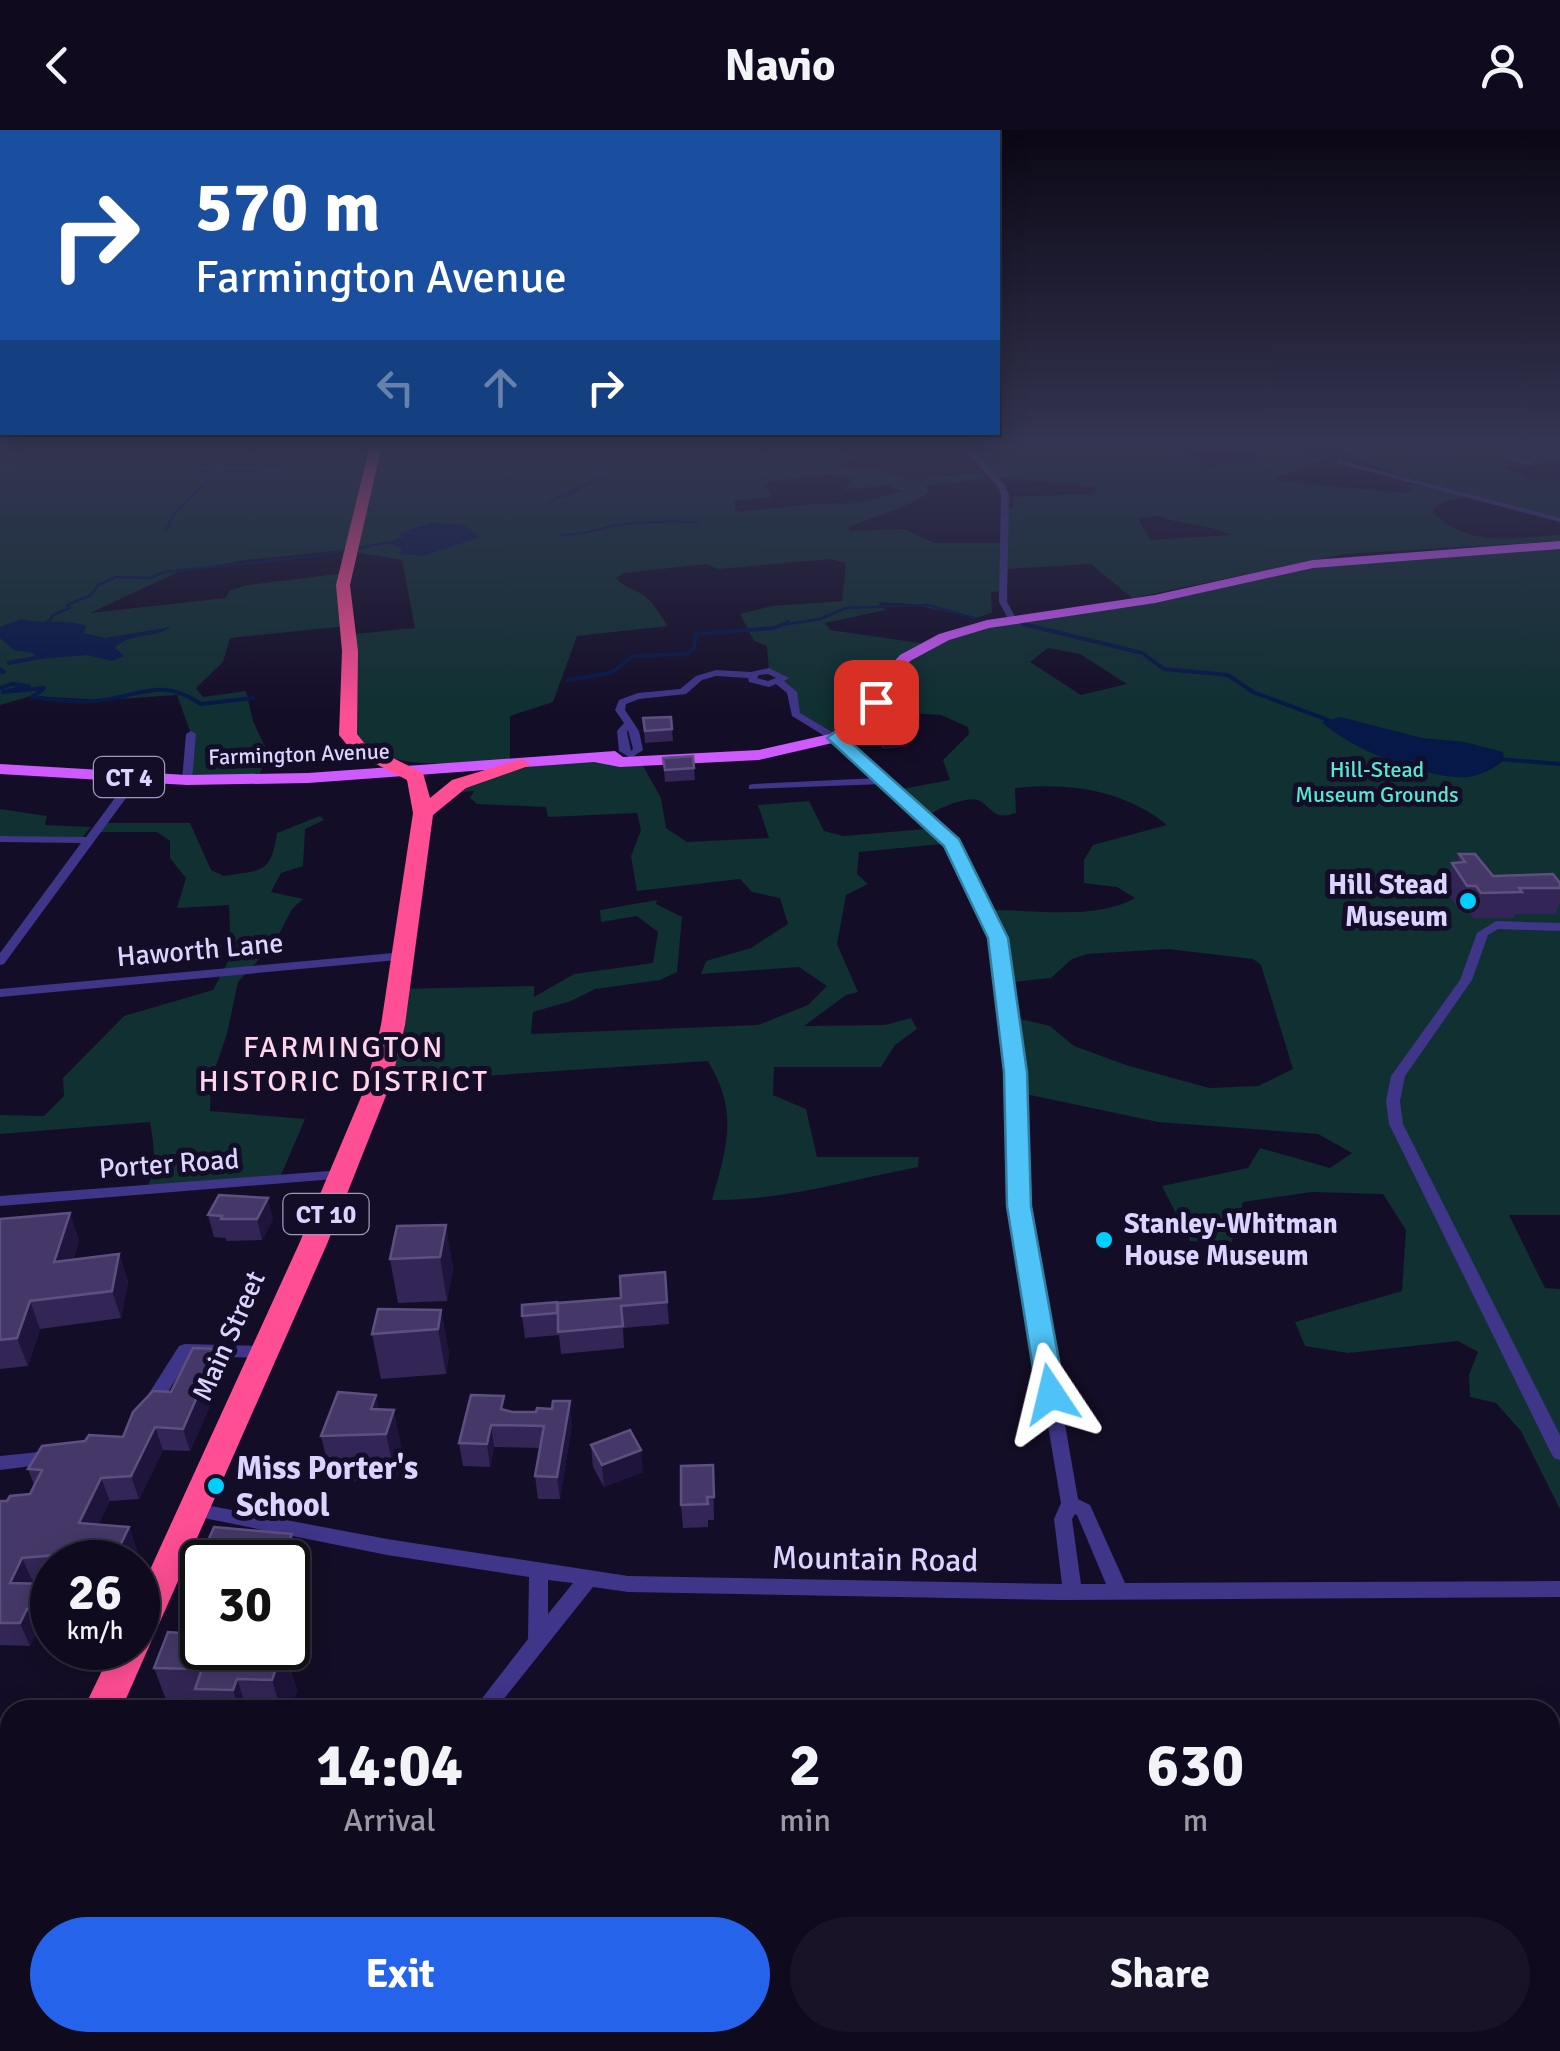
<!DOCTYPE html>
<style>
:root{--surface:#0f0a1d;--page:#181326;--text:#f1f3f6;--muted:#9b9aa4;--line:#2f2b3b;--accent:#2563eb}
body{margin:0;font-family:Signika,sans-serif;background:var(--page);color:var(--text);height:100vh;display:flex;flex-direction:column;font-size:38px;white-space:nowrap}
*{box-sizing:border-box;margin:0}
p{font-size:32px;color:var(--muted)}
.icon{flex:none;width:55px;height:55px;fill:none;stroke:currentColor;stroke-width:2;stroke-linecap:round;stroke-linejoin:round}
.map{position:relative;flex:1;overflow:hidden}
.sheet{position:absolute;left:0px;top:1570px;width:1560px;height:352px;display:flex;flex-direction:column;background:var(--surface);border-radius:30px 30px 0 0;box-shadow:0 5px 25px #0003,0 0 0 2px var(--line)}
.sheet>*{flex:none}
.hud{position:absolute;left:0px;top:0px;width:1000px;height:305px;box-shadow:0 5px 25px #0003,0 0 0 2px var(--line);background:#1a4fa0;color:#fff;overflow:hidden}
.speed{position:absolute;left:30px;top:1410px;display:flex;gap:20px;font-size:50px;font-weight:700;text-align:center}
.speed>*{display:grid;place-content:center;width:130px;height:130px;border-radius:50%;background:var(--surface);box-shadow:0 5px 25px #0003,0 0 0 2px var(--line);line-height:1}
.speed small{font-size:25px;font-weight:400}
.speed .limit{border:5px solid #111;border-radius:15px;background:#fff;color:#111}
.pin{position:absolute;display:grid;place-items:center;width:85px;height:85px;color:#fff;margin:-42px;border-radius:20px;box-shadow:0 5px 15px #0006}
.me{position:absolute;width:110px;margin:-55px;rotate:350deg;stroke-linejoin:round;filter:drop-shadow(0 0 8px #0008)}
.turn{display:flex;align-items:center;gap:35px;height:210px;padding:0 30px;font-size:45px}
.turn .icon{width:130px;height:130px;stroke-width:2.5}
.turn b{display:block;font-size:70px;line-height:85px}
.lanes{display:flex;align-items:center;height:95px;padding:0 30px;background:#0003;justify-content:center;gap:50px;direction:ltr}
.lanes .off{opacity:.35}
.eta{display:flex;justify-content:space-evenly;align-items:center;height:170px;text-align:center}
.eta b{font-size:60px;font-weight:800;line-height:70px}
.action{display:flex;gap:20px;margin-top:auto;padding:20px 30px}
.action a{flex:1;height:115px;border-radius:60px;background:var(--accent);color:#fff;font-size:40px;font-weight:800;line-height:115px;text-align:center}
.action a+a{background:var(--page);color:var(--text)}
header{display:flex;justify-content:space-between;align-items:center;height:130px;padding:0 30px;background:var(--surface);font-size:45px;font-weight:800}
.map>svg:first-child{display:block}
.green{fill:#103031;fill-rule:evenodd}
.water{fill:#061847}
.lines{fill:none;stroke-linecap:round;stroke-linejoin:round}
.stream-far1{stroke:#061847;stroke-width:2.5}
.stream{stroke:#061847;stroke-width:4}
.street{fill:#3f3589;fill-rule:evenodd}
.primary{fill:#cf5aff;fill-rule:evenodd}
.highway{fill:#ff4e94;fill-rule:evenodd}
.wall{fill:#332556}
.shaded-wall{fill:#1f143b}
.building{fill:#453868;stroke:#5d5080;stroke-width:2.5}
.route{fill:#4fc3f7;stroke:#337fa1;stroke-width:2.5}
.poi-dot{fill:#00cffe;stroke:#140d27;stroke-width:4}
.labels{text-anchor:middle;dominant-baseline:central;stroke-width:10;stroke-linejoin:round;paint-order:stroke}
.far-street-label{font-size:22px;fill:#dcd3ff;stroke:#140d27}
.far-park-label{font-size:22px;fill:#55e9d1;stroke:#140d27}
.shield{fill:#140d27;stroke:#a098be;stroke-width:2.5}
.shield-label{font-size:25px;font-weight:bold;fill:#dcd3ff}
.poi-label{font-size:28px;font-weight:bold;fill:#dcd3ff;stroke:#140d27;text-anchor:end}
.street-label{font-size:28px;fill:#dcd3ff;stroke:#140d27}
.neighbourhood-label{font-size:30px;letter-spacing:2.5px;fill:#ffd5ec;stroke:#140d27}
.near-poi-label{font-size:32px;font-weight:bold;fill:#dcd3ff;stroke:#140d27;text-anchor:start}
.near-street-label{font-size:32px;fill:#dcd3ff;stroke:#140d27}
</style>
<header><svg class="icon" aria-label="back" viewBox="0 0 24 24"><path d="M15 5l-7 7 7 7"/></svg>Navio<svg class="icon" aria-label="person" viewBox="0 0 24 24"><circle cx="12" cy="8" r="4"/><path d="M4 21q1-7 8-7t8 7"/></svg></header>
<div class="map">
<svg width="1560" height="1921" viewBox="0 0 1560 1921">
<rect width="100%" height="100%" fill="#140d27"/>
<path class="green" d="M0,315h796l5,4h38l10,8 -3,13 38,1 23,9 74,-7 5,6 -61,7 4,6c-25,19 -55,23 -81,36l2,3 54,-2 30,14h70l1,-34 9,-2 -2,-10 81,-3 5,-7 -104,-10 -30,-32h211l4,3 -4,4h11l18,15 54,-6 1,-7 -17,-9 41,3 38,12 -47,18 3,3 131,12 5,-2 -7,-6 13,-1 -19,-5 -3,-5 -33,-12 -29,-17h62l48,8 16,-8h99v17l-57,5 26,13 31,-1v41c-31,-8 -100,-36 -126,-12v5c36,36 79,24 126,22v6l-216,13 -212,44 -41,-34 -87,5 -1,22 -12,1 1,21 -16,5 -65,-14 -33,-2 7,8 -60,13 5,7 97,14 33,-13 213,-32 146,-33 241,-17v666h-51l36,73 15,1v220l-39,-78 -25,-28 -26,-6 -1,-22 9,-23 -20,-11 -110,12 -43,-7 -10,-24 107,-31 4,-61 -23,-36 -71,-2 -69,10 -12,42 -41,-3 -28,-55 86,-18 12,-20 70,20 22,-15 -34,-19 -160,-12 -142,-30 -8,-76 42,10 24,20 52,19 83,23 49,-2 35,-17 -32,-104 -8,-6 -85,-10 -81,5 -15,5 -21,19 -47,5 -19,-73c45,-1 111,11 150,-12l-18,-11 -33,-4v-23l9,-15 74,-20c-42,-35 -99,-43 -152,-37l1,25c-22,7 -21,-2 -36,-12 -11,-7 -45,9 -54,16l-29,-27 53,-10 -7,-20 26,-26 -1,-7 -27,-12 -33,-2 -29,-14 -44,39 -33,-18 -10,-29 -13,-9 4,-6 -14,-5 -2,-25 -13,-5 -14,-27 32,-8 70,-5 4,-38 -15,-4 -113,10 -11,-5 -83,9 -8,5c10,11 20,11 30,19 9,7 15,20 22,29l-91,10 -24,66 -43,14v44c-44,2 -134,17 -156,-32l1,-94 60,-6 -13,-68 -59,-10 -97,10 -68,12 -88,41 136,-15 3,-7 18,-6 98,-12 2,53 -117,12 -7,24 -27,26 7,9 43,-6 7,30 15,32 -10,26 -71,1 4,-46 -14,-39 -74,5 -72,-4 -31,9zM826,344l21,3 5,6 -10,7 43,-5 17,6 -43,12 -47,1 -72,8 -5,-2 -1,-9 39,-4 -11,-14zM1158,386c24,9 51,8 73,19l-81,5 -12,-22zM1048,518l32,6 47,30 -46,11 -51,-33z
M600,629l42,5 19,34 5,30 21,14 82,-4 -11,-33 51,-4 15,30 19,5 95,-8 14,15 -93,9 -2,22 11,10 -22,11 -9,49 21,48 -12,3 -42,31 81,-1 26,-7 6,11 -22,16 -14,22h-107l-1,28 33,14 11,48h102l-1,10c-68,13 -137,34 -206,33 15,-54 27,-87 -4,-139l-329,22 18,-94 137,-3v11l40,-23 79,-11 5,-31 -21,-16 -36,6 -1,-12 57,-10 -1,4 26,13 -5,55 -17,8 -65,9 -24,12 -38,11 -2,22 227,-9 50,-20 19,-19 -28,-19 -98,7 5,-13 45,-13 37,-24 -8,-26 -28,-6 -12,-13 -103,12 -6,-35 10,-26 -4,-17 -89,4 -2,-10 -69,-3 -7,-6 4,-7 -23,2 71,-28z
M0,679l47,7 -2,9 46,2 -11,13 -80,-1z
M320,686l4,4 -19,9 -2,37 -22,7 -10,19 32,7 -11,10 -17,33 -37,40 -11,52 -16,46 -1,31 95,8 -26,61 -134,11c13,-22 9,-45 5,-69l-150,12v-19l44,1 20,-20 -1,-18 61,-62 89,-26 18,-34 -2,-51 -52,3 9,-30 -16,-20v-17l-13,-9h-63l7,-9h89l21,47 13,6c38,-6 47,-2 53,-43z
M1550,1627l10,3v147l-10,-24z
M862,1913h156v8h-156z
M1446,1913l5,8h-400v-8z"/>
<path class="water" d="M431,393l34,2 15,12 -57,19 -24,-2 3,-5 -15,-7 15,-5 -3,-4z
M21,489c21,6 46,-1 65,7l-2,7 21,5 66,-11c-16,12 -42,5 -56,21l9,8 -12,5 -25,-6 -49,4 -5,-6 -19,-3 -14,-12v-11z
M1340,587l82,21 43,4 38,10 1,8c-9,8 -23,15 -35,17 -38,4 -121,-29 -147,-55z"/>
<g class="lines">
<path class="stream-far1" d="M199,343l55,-2 33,-8
M551,371l53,-24
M166,401l7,-16 37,-36
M562,405c23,0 40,-8 62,-11 24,-3 49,-3 73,-2
M1023,494l4,1
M47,495l6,-10 17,-7 -3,-3 24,-10 7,-10 18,-8 34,1 14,-6 152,-16 75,-14
M782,495l38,-6 26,-11 82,-3 46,13"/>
<path class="stream" d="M1023,494l119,29 22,16 64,6 25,17 75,28
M45,498l3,-6
M9,533l31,-6
M0,539l4,3h-4
M568,550l43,-7 22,-17 54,-2 7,-6 2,-14 78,-6 14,-6
M0,558l12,-4 17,2 -26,6 41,-4 -3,3
M41,561l-9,6c21,3 42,6 63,4 45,-4 64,-25 106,3l52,-6
M1498,629l62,5"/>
<path class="street" d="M961,315h7l36,39 5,11 -2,107 10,18 -1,2h-6l-11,-20 2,-107 -3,-8z
M1560,316v4l-19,3 -9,13 -23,-7 -2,-4zM1534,324l-4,7 -16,-5z
M1338,330l222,58v4l-224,-59z
M769,538l20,10 -5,3 13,11 3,21 57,34 99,94 48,97 18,134 5,134 51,293 12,6 35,78 435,-2v16l-498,3 -434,-8 -35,-5 -98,123h-22l55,-71 1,-62 -142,-22 -198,-40 -3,-5 3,-5 6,-2 192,36 241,37 434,8 -8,-65 7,-16 -50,-297 -3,-134 -16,-134 -45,-94 -63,-60 -135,5v-4l4,-1 125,-6 -29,-27 -57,-35 -5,-23 -11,-9 -7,3 -20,-5 -1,-4 -32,-2 -14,4 -16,14 -47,5 -13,5 -1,6 14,21 4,19 -12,8 -12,-7 -2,-20 7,-8 -9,-13 4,-10 19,-7 42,-4 16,-13 20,-6 35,2zM768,544l8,4 -8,3 -11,-3 2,-3zM628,600l5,19 -2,2 -4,-19zM1075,1384l2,1 29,69h-25l-9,-65zM548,1450l25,3 -25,31z
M191,601l5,3 -4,46 -5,3 -5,-3 4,-46z
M136,644l5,3 -1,2 -136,185 -4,1v-12l81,-110 -81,-1v-6l86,1 46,-62z
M1496,791l64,2v8l-62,-2 -10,6 -16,45 -67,96 -5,25 3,23 157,311v25l-6,-2 -3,-5 -162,-329 -3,-23 5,-25 69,-96 17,-47z
M404,822l6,4 -2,3 -408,38v-8z
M342,1040l7,5 -2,3 -347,28v-10z
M185,1214l81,2 6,2 2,4 -2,4 -6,2 -76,-2 -32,52 -6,1 -6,-1 -3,-5 3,-5 33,-52z
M49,1321l6,2 3,5 -3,5 -55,7v-14z"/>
<path class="primary" d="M1560,411v8l-247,19 -158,35 -166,25 -40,12 -39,21 -34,55 -35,25 -82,19 -139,7 -26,-5 -286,21 -121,2 -187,-11v-10l187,11 121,-2 307,-22 8,6 136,-7 71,-16 34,-24 24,-42 12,-13 39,-21 48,-14 168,-25 158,-35z"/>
<path class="highway" d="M370,315h12l-32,140 8,66 -1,83 8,10 58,29 7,25 22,-18 70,-21 9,6 -65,23 -33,27 -28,210 -14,58 -64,161 -206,466h-38l30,-62h25v-52l161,-352 68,-161 14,-58 32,-212 -6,-33 -54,-28 -14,-17 3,-84 -6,-66z
M10,1765v61l-10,4v-61z"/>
</g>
<path class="wall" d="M671,587l2,24 -28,2 -2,-25z
M876,597l34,8 -1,11 -25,3 -8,-10z
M663,628l31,10 1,12 -30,2z
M1459,724l34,22 67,7v19l-4,12h-41l-1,4h-41l-4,-6h-9l-15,-24 7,-25 5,-1z
M70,1083l9,28 -6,19 46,-6 9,28 -7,36 -81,11 -12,37 -28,3v-150z
M208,1085l65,4 -11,21 -36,1v-3l-12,-1z
M446,1095l7,44 -6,32 -49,2 -8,-44z
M665,1142l4,52 -46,4 1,20 -63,6 -2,-19 -34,3 -3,-22 99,-18z
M441,1180l8,44 -3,20 -65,5 -9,-45z
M225,1242l-35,79 -27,-1 -24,49 -29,2 -12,23 31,3 8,23 -6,12h-79v17l-20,1 -1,4h14l7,17v11l-9,20 -6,-1 -7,15 -30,-1v-144h7l23,-7 4,-9 -6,-16 95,-32 48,-45z
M379,1279l24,46 -7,24 -64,3 -11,-46z
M506,1280l66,14 -12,75h-22l-3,-23 5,-28 -46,-1 -4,20 -27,-1 -4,-23z
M591,1315l52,27 -39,15 -11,-20z
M713,1335l1,55h-6v7l-25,1 -2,-23z
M214,1397l78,7 13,45 -11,32 -6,-1v-48h-86v19l-5,-15z
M198,1496l4,22h82l13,43 -6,19h-121l-16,-42 28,-35z
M0,1614l10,1v62l-10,-2z
M293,1912h68l-3,9h-61z"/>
<path class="shaded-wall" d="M910,605l-1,11 -25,3v-11z
M268,1068l5,21 -11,21 -5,-21z
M70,1083l9,28 -15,49 -10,-28z
M446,1095l7,44 -6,32 -7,-44z
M119,1124l9,28 -7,36 -9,-27z
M30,1171l10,28 -12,37 -11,-28z
M441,1180l8,44 -3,20 -8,-45z
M218,1219l7,23 -35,79 -7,-22z
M376,1265l9,39 -14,-25z
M570,1271l2,23 -12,75 -3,-22z
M394,1280l9,45 -7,24 -10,-45z
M491,1295l3,22 -4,20 -3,-23z
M155,1297l8,23 -24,49 -8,-23z
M641,1320l2,22 -39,15 -2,-22z
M101,1348l9,23 -22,44 -9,-22z
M129,1397l8,23 -6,12h-17l-1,-2z
M292,1404l13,45 -11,32 -6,-23v-26h-6z
M22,1428l10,22 -11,25 -11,-22z
M45,1454l7,17v11l-9,20 -10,-23z
M27,1479l10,22 -7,15 -10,-23z
M283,1518l14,43 -6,19h-10l-9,-30z
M237,1549l10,31h-8l-6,-20z
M10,1637v35l-9,-18z
M121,1912h25l-3,9h-25z
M348,1912h13l-3,9h-8z"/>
<path class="building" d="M671,587l1,12 -27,2 -2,-13z
M903,594l7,11 -26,3 -8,-11z
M693,626l1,12 -29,2 -2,-12z
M1459,724h16l18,22 60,-2 7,9v5h-41l3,4 -41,1 -5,-7h-9l-15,-23 13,-1z
M219,1065l49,3 -11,21h-36l1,-3 -14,-1z
M70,1083l-16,49 65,-8 -7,37 -82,10 -13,37 -17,2v-121z
M446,1095l-6,32 -50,2 7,-33z
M665,1142l2,30 -46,4 2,20 -65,6v-29l63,-5 -1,-22z
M557,1172v11l-35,3v-11z
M378,1179l63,1 -3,19 -66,5z
M193,1218l25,1 -35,80 -28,-2 -24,49 -30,2 -22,45 50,4 -16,33 -16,2h-35l2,-2 -9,-1 2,-4 -35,3 -12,25 35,1 -12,25h-6l-7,14h-20v-122h7l3,-5 20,-2 12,-24 -14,-1 14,-23 43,-5 4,-6 34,2 10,-25 20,-21 18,1z
M338,1262l38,3 -5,14 23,1 -8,24 -65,2z
M471,1265l33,1 -3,13 11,3h24l1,-4 15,1 1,-8h17l-13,76 -22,-1 9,-50 -53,-1 -4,19 -28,-1z
M630,1300l11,20 -39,15 -11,-20z
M713,1335l1,32h-7l1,7 -27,1v-39z
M214,1397l78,7 -10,28h-80v4h-5z
M202,1486v32h81l-11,32 -35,-1 -4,11 -38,-1 7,-20 -48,-1 14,-36 14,1 3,-8 13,1z
M0,1614l10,1v22l-9,17z
M42,1912h79l-3,9 -13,-2 -1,2h-66z"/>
<linearGradient id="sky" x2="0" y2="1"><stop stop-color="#0b0715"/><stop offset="0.54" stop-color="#343552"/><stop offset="1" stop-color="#343552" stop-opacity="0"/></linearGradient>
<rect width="1560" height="584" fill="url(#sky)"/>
<path class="route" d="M871,568l13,4 -8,15 -30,21 113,101 49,99 19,134 4,134 34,188 -4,8 -10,3 -10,-3 -4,-8 -30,-188 -3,-134 -16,-134 -44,-92 -117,-108 37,-27z"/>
<g class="poi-dot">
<circle cx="1468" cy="771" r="10"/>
<circle cx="1104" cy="1110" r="10"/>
<circle cx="216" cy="1356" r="10"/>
</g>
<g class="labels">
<g class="far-street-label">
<text transform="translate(299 624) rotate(-2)">Farmington Avenue</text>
</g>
<g class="far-park-label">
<text x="1377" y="639">Hill-Stead<tspan x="1377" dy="25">Museum Grounds</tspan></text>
</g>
<g class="shield">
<rect x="94" y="627" width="70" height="40" rx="8"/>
<rect x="283.5" y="1064" width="85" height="40" rx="8"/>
</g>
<g class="shield-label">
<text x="129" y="647">CT 4</text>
<text x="326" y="1084">CT 10</text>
</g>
<g class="poi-label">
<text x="1448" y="755">Hill Stead<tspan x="1448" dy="32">Museum</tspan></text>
<text x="1124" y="1094" text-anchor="start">Stanley-Whitman<tspan x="1124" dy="32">House Museum</tspan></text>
</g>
<g class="street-label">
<text transform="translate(200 820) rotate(-5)">Haworth Lane</text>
<text transform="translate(169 1034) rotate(-4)">Porter Road</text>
<text transform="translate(229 1206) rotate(-66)">Main Street</text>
</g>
<g class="neighbourhood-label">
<text x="344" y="917">FARMINGTON<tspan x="344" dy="34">HISTORIC DISTRICT</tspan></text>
</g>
<g class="near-poi-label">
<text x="236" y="1338">Miss Porter's<tspan x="236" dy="37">School</tspan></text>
</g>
<g class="near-street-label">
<text transform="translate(875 1429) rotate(1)">Mountain Road</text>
</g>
</g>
</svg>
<div class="speed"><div>26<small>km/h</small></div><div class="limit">30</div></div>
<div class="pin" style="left:876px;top:572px;background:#d93025"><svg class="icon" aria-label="arrive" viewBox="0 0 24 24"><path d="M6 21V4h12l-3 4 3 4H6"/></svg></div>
<svg class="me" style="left:1051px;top:1264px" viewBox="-20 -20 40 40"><path d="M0-17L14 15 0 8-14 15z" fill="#4fc3f7" stroke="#fff" stroke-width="4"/></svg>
<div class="hud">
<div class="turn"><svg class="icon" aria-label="right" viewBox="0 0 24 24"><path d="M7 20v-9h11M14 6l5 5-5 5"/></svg><div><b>570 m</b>Farmington Avenue</div></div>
<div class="lanes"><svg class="icon off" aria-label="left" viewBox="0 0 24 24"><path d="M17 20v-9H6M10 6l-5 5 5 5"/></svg><svg class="icon off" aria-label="ahead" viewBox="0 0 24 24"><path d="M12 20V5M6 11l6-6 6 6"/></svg><svg class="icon" aria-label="right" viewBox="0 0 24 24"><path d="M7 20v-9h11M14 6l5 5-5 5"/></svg></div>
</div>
<section class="sheet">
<div class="eta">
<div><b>14:04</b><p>Arrival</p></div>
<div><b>2</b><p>min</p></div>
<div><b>630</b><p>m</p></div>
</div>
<div class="action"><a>Exit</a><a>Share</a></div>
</section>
</div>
